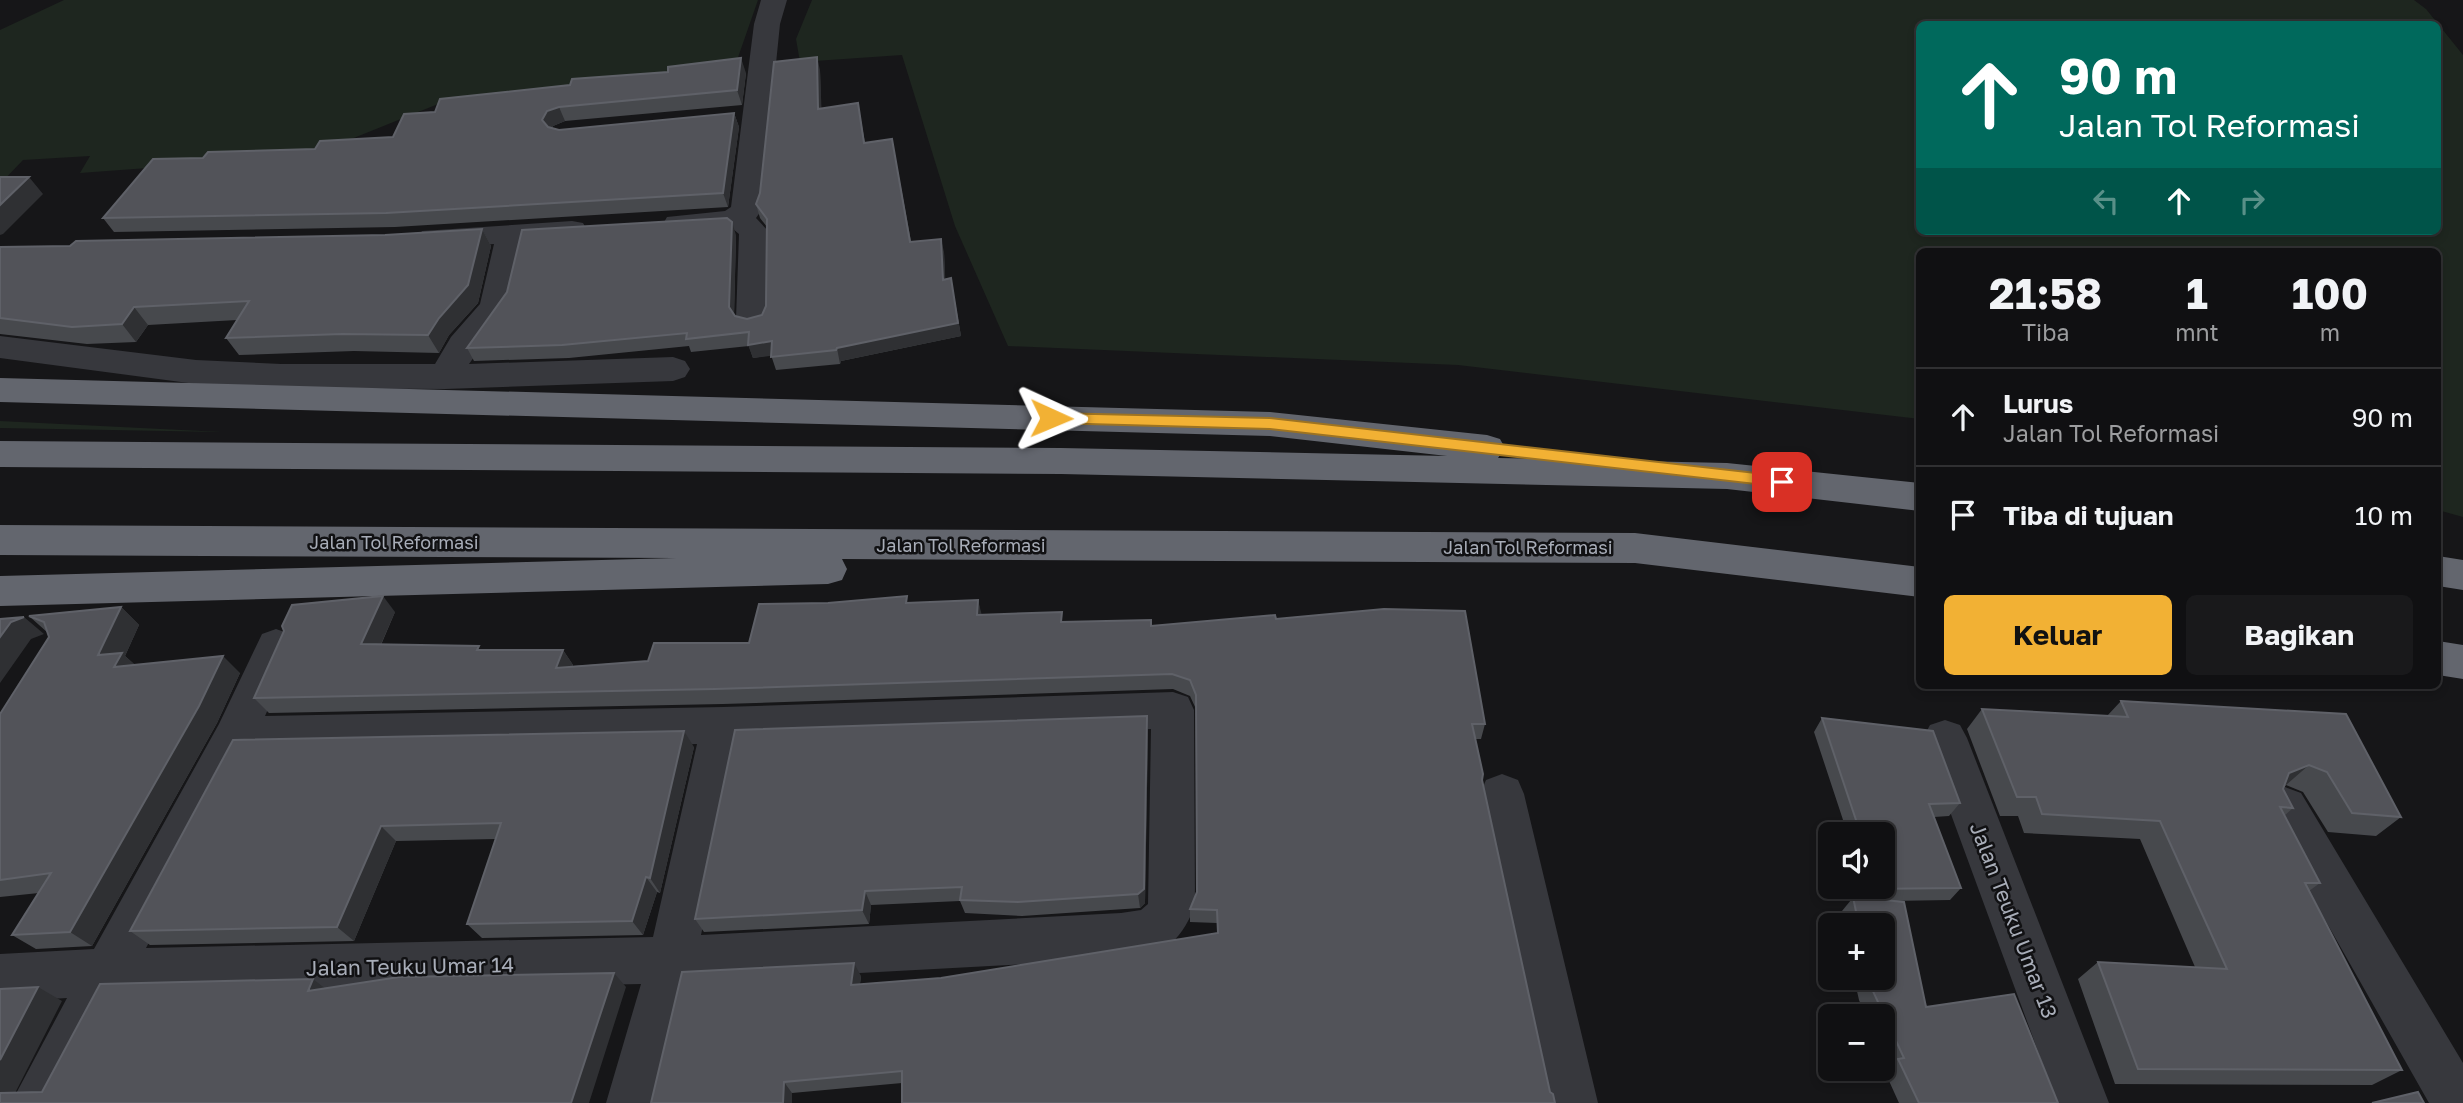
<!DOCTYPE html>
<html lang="id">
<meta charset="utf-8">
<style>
:root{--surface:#101012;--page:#19191b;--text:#f1f3f6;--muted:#9c9d9f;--line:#303032;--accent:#f2b134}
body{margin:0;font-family:"Golos Text",sans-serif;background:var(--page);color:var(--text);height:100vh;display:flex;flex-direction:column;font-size:26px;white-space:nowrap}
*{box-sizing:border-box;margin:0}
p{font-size:23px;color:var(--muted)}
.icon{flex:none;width:38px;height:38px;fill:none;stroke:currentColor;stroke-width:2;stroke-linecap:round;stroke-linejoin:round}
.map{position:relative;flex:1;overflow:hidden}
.details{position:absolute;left:1916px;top:248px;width:525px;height:441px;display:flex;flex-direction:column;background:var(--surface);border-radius:10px;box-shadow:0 4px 10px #0003,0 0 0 2px var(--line)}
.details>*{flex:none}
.top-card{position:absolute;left:1916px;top:21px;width:525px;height:214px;border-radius:10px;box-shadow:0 4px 10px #0003,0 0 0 2px var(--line);background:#00695c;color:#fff;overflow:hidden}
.fabs{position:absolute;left:1818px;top:822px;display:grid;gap:14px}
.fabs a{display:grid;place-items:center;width:77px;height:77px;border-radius:10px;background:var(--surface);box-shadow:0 4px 10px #0003,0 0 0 2px var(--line);font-size:35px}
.pin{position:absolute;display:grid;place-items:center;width:60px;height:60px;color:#fff;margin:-30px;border-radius:14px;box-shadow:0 4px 10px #0006}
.me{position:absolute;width:77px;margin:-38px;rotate:91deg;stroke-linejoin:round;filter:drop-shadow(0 0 5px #0008)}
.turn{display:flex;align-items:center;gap:24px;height:147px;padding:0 28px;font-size:32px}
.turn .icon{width:91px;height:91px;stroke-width:2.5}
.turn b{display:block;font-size:49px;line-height:60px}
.lanes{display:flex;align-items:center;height:66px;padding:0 28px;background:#0003;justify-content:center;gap:35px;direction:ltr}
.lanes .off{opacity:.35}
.eta{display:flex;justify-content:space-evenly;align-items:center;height:119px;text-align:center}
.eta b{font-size:42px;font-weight:700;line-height:49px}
.button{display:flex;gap:14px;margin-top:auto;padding:14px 28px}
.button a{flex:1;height:80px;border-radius:10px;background:var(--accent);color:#111;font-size:28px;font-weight:700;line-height:80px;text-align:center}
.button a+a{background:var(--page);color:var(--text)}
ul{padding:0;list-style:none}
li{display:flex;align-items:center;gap:21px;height:98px;padding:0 28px;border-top:2px solid var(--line)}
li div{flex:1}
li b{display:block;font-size:26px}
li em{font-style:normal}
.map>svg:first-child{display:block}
.green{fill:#1e261f;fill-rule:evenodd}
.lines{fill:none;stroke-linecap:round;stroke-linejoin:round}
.minor{fill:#37383d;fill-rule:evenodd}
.highway{fill:#63666e;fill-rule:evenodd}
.wall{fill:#47494d}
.shaded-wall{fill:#2f3033}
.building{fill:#525359;stroke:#5f6168;stroke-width:2}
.route{fill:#f2b134;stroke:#9d7322;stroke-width:2}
.labels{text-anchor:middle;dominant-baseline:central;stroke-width:5;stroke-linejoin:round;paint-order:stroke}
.street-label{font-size:18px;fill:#a8adb8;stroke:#111113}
.near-street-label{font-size:21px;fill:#a8adb8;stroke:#111113}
</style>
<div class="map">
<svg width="2463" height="1103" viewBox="0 0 2463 1103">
<rect width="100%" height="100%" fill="#161618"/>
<path class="green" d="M64,0h694l-23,66 -282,32 -144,58 -229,17 10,-17 -67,4 -23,24v-154z
M812,0h1602l12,9 37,46v462l-25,-7v-258h-518v167l-462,-54 -450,-19 -53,-120 -53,-171 -102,7 -4,-23zM1920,24h518v207h-518z
M0,421l222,11 -222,-4z"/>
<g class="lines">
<path class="minor" d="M761,0h26l-7,24 -19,187 -5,7 13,14 -1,87 -4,8 -12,3 -12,-3 -4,-8 3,-85 -6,-5 -55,4 -11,-2 -4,-7 4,-7 58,-6 6,-4 23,-183z
M572,221l11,2 4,7 -4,7 -57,5 -14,62 -43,60 204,-7 12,4 5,8 -5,8 -12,4 -228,8 -164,-1 -85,-4 -196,-26v-22l196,24 85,4h154l16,-27 29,-33 14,-60 -61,4 -11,-3 -4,-7 4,-7z
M276,629l14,5 6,12 -31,70 458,-9 450,-15 15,5 6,13 1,196c-17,41 -31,46 -74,53l-431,23 -32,121h-52l35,-119 -520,11 -56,108h-54l56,-105 -67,4v-48l94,-5 125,-225 43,-90zM1151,729l-3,175 -7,6 -20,3 -420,22 40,-192zM697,744l-44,193 -507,11 102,-195z
M1945,720l15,5 7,13 142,365h-52l-134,-365 7,-13z
M1502,774l16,6 6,14 74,309h-52l-66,-309 6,-14z
M2285,787l16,6 162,270v40h-34l-160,-282 -6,-14 6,-14z"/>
<path class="highway" d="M0,378l1270,34 217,23 13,4 5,9 -7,10 229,5 193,20v28l-193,-22 -666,-15 -1061,-7v-26l1061,7 386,8 -177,-20 -1270,-34z
M0,525l1635,8 285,34v30l-285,-34 -793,-4 5,10 -5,11 -14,4 -828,22v-30l676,-18 -676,-3z
M2438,556l25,4v30l-25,-4z
M2438,641l25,4v34l-25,-4z"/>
</g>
<path class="wall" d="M820,70l1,39 37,-6 7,40 27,-4 19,102 33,11 1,27 6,-1 10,58 -120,25 -1,3 -64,6 -5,-15 -18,3 -4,-12 -58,6 -2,-6 -120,12 -95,3 -7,-13 269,-113 -2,80 13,4 15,-4 4,-9 1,-79 -7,-9 -4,-14z
M746,73l-4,32 -177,16 -12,5 -1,2 7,2 175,-17 5,14 -11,80 -333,20 -281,5 -11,-14 100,-60 112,-9 78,-12 42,-25 135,-27z
M482,229l9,17 -13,57 -29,32 -10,18 -85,-2 -115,4 -13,-17 11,-18 -89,5 -12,17 -49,2 -87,-10v-87l70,-1 315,-11z
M978,600l3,15 82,7 88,4 125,-7 209,105 -4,15h-6l7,41 68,312 -648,-9 -110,10v10h-141l210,-127 -1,8 81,-6 276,-44v-11l-27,-1v-13l7,-17 -1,-183 -6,-13 -17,-7 -450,15 -454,9 -15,-15 141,-86 -14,33 101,5h81l10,15v1l75,-5 101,-18 160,-40z
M121,607l18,18 -14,31 10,9 105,8 -23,50 -125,223 -56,3 -24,-14 27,-42 -39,4v-183l49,-77 -1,-4 -19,-17z
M2121,701l225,13 55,103 -25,19 -48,-4 -25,-40 -17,-7 -3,4 10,19 -9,8 36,67 -11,8 93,179 -30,15 -257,-1 -37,-105 20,-17 97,5 -55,-128 -116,-6 -6,-17h-18l-33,-87 15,-20 125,7z
M1822,718l138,85 -11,13 -15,1 27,71 -11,12 -61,1 37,106 132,96h-159l-14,-31 4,-4 -6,-13v-38h-17l-7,-17 -5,-22h29v-52h-39l-2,-15 9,-11 -4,-13h36v-52h-35l-34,-103z
M1148,732l-3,171 -5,5 -118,8 -57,-3 -5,-12 -89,4 -2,19 -165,8 -9,-13z
M233,740l461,7 -34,146 -3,-1 -14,43 -161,3 -15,-14 29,-85 -100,2 -42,100 -204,4 -20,-14z"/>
<path class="shaded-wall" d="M817,57l3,13 2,52 -4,-13z
M741,58l5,15 -4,32 -5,-15z
M559,107l6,14 -12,5 -4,8 -7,-14 5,-9z
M734,113l5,14 -11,80 -5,-14z
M29,177l14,17 -40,40 -3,1v-30z
M732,222l4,13 -2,85 -5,-13z
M482,229l9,17 -13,57 -29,32 -10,18 -11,-18z
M941,239l3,13 2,41 -3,-13z
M951,278l10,58 -120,25 -1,3 -3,-16z
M134,307l14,18 -12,17 -14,-18z
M772,341l5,14 -24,3 -5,-13z
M383,596l12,16 -21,48 -13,-16z
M978,600l4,16 -5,-1z
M121,607l18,18 -14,31 16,14 -8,14 -35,-29z
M24,617l20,17 -13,5 -31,44v-46l11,-15z
M563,650l10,15 -7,18 -10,-15z
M223,656l17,17 -23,50 -125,223 -22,-14z
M1147,716l1,16 -3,171 -5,5 -2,-14z
M684,731l10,16 -34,146 -10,-15z
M2309,765l-23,20 -19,7 22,-19z
M381,826l15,15 -42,100 -17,-14z
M646,877l11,15 -14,43 -11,-14z
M865,891l6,14 -2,19 -7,-14z
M854,963l7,13 -3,22 -7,-13z
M614,973l12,14 -37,116h-18z
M313,979l18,14 -23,-2z
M38,987l24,14 -52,102 -10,-2v-41z
M784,1082l8,11v10h-9z"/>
<path class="building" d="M817,57l1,52 40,-6 6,40 28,-4 18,103 31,-3 2,41 8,-2 7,45 -121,25 -1,2 -65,7 1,-16 -24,4 1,-13 -63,7 1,-6 -125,12 -95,3 40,-56 15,-62 205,-12 5,4 -3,85 6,9 12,3 15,-4 4,-9 1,-87 -11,-15 4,-11 14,-131z
M741,58l-4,32 -178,17 -12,4 -5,9 6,7 11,3 175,-17 -11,80 -337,20 -283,5 50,-59 50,-1 5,-6 107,-3 5,-8 73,-4 11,-23 31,-2 5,-13 130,-14 2,-6 96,-7v-5z
M0,177h29l-29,28z
M482,229l-14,56 -29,33 -11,17 -86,-1 -116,4 23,-37 -115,6 -12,17 -50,3 -72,-9v-71l70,-1 6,-5 309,-6z
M383,596l-22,48 118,2 -2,4h86l-7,18 92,-7 6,-18h95l10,-39 69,-1 79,-7 -1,7 72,-3 -1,15 85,-3 -1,10 90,-2v6l124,-11 1,4 108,-10 81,2 20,113h-13l11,50 -1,6 68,312 3,2 2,9h-653v-32l-118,11 -1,21h-132l31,-131 172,-9 -3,22 90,-7 277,-45 -1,-23 -27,-1 7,-17 -1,-197 -6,-15 -18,-6 -457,15 -461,9 30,-67 -2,-5 10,-21z
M121,607l-23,48 24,-2 -8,14 109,-11 -24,50 -129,226 -58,3 39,-62 -51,7v-166l49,-77 -5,-15 -15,-6z
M24,617l-13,5 -11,15v-18z
M2121,701l225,13 55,103 -49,-4 -25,-41 -18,-7 -20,8 -6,16 10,19 -13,-1 40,76h-15l97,187 -264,-1 -40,-107 129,7 -67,-148 -118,-7 -6,-17h-19l-35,-88 146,8z
M1147,716l-3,173 -6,5 -120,8 -58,-2 2,-13 -97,4 -3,19 -167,9 40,-189z
M1822,718l111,13 27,72 -31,1 32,84 -100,1v-2h22v-52h-22z
M684,731l-34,147 -4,-1 -14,44 -165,3 34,-101 -120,3 -44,101 -207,4 103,-191z
M1853,897l51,5 22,105 88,-13 44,109h-139l-21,-44 6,-1 -33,-71 -2,-9h14v-52h-24z
M614,973l-43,130h-571v-10l42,-1 58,-108 213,-5 -5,12 91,-14z
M38,987l-38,73v-71z
M2418,1092l6,11h-52z"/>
<path class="route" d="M1051,413l219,5 512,58 8,6 -8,5 -512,-58 -219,-6 -7,-5z"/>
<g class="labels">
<g class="street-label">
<text x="394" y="542">Jalan Tol Reformasi</text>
<text x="961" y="545">Jalan Tol Reformasi</text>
<text x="1528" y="547">Jalan Tol Reformasi</text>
</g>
<g class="near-street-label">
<text transform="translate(2014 920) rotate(69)">Jalan Teuku Umar 13</text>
<text transform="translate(410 966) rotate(-1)">Jalan Teuku Umar 14</text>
</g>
</g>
</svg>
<div class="fabs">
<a><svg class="icon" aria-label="sound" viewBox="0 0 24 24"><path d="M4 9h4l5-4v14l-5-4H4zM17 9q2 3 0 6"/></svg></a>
<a>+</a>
<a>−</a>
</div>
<div class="pin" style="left:1782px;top:482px;background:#d93025"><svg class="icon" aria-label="arrive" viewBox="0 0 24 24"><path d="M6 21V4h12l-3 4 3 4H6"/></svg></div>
<svg class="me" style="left:1051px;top:418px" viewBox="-20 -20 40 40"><path d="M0-17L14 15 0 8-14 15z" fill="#f2b134" stroke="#fff" stroke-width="4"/></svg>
<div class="top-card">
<div class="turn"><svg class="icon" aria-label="ahead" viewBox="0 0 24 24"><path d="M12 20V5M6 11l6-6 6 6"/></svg><div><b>90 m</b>Jalan Tol Reformasi</div></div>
<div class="lanes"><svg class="icon off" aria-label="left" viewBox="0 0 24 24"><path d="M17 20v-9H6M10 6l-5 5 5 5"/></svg><svg class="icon" aria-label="ahead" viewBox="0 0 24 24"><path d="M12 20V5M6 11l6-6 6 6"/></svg><svg class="icon off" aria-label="right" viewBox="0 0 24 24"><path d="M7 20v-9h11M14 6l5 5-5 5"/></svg></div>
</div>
<section class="details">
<div class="eta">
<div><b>21:58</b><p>Tiba</p></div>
<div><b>1</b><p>mnt</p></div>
<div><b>100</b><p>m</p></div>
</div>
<ul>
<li><svg class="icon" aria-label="ahead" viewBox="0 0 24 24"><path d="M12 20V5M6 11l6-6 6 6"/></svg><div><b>Lurus</b><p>Jalan Tol Reformasi</p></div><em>90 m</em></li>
<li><svg class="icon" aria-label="arrive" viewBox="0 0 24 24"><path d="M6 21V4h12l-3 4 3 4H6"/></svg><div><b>Tiba di tujuan</b></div><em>10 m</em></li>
</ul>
<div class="button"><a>Keluar</a><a>Bagikan</a></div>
</section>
</div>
